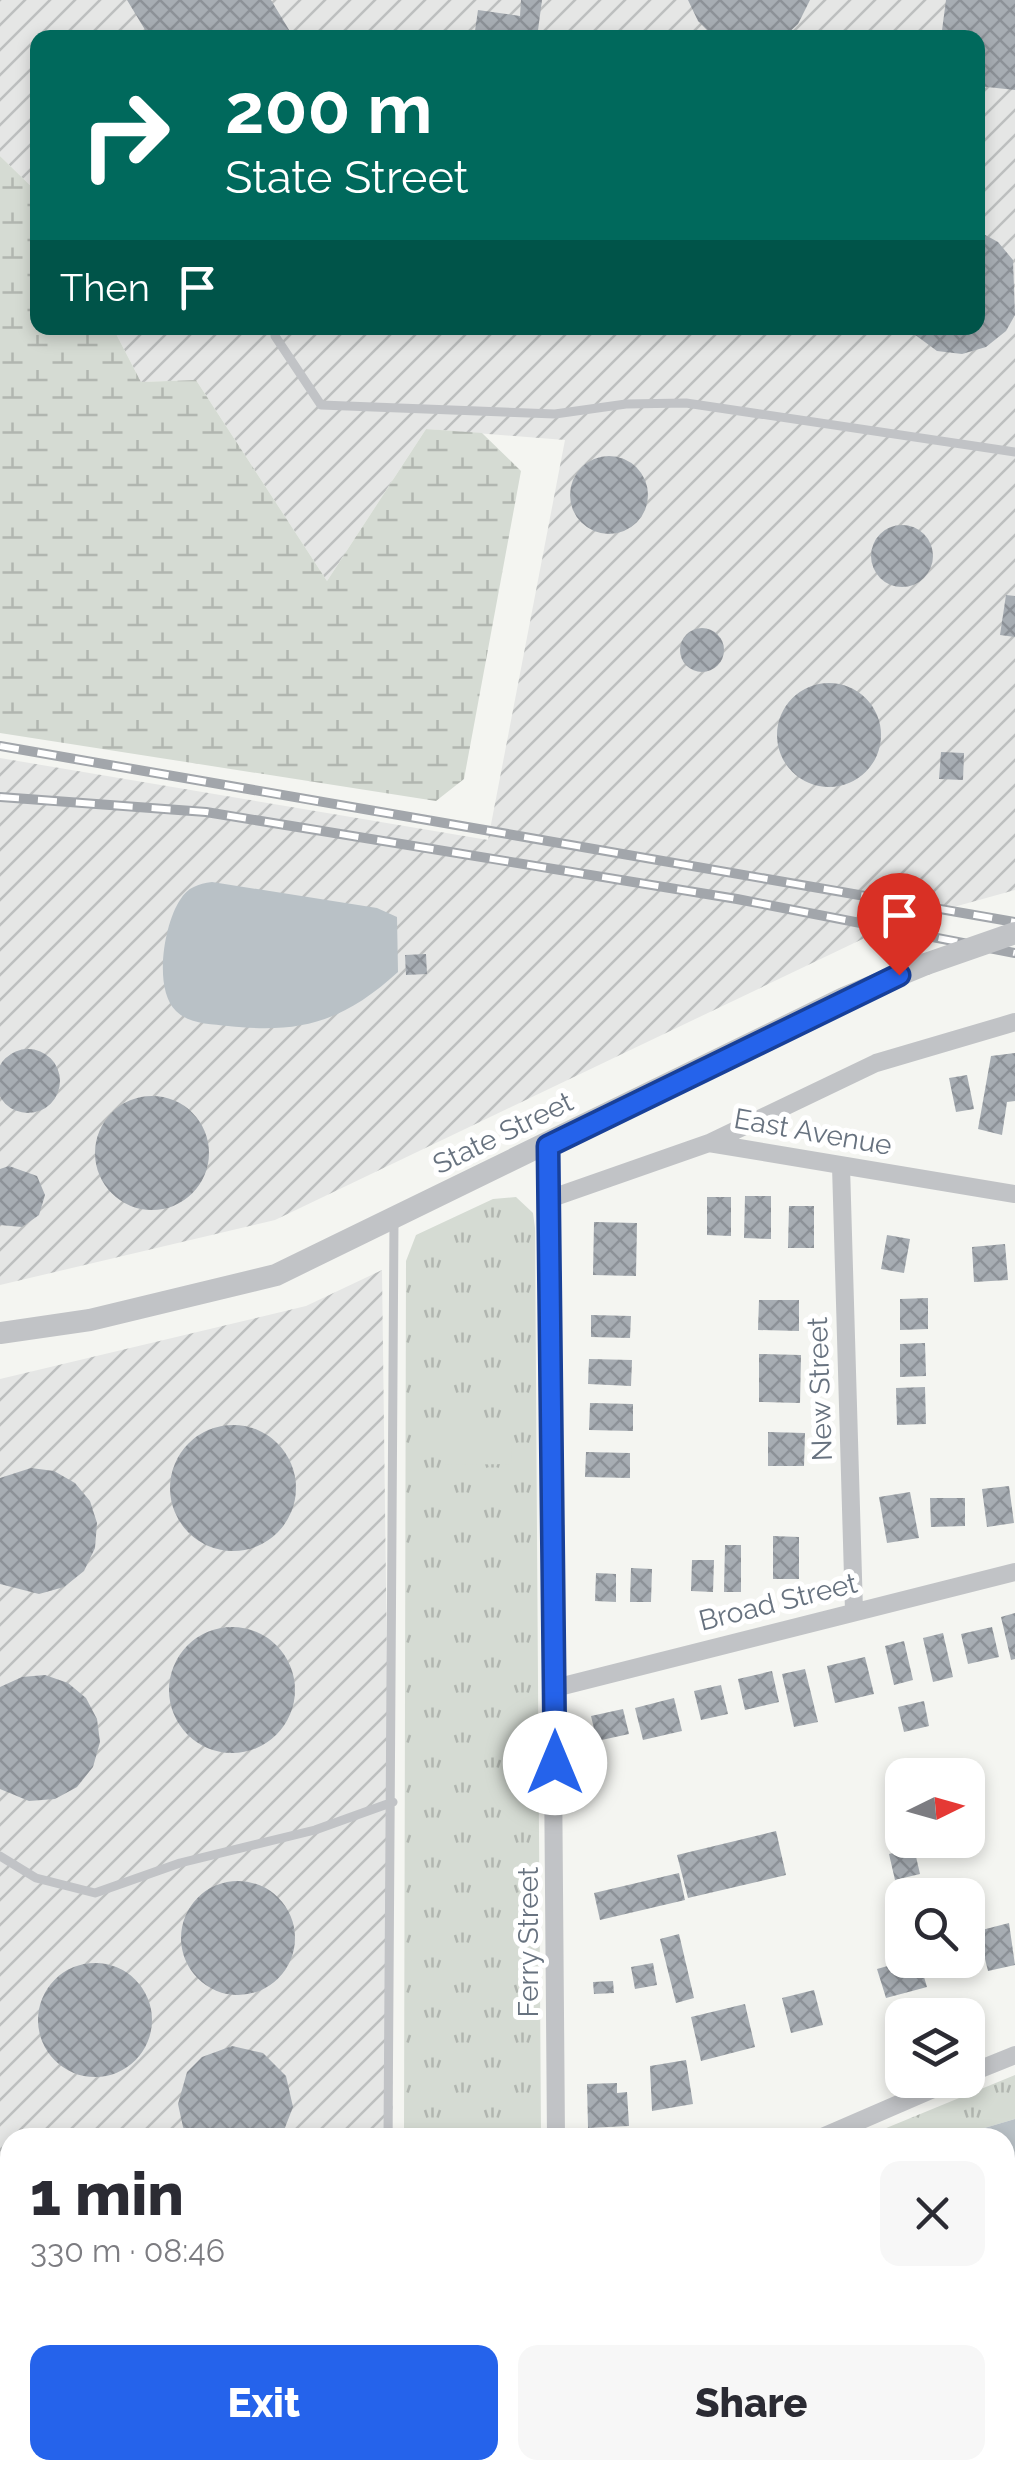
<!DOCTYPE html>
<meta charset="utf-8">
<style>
:root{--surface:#fff;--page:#f7f7f7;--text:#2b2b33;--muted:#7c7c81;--accent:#2563eb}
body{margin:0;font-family:Raleway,sans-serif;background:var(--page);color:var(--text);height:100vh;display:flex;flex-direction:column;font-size:38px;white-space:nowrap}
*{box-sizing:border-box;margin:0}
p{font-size:32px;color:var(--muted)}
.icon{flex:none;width:55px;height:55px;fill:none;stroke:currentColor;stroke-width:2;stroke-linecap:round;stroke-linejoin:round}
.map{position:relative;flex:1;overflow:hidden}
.panel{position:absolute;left:0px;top:2128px;width:1015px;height:352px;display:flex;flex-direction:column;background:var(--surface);border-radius:30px 30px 0 0;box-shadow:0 5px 15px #0003}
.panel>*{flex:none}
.banner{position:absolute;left:30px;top:30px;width:955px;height:305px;border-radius:20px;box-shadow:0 5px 15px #0003;background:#00695c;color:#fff;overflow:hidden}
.needle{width:65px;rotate:85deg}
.buttons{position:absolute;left:885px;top:1758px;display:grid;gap:20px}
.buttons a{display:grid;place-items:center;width:100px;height:100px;border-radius:20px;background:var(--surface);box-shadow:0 5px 15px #0003;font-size:50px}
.pin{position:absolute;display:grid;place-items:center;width:85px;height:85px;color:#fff;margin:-102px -42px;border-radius:50% 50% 50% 0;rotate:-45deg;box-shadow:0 0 10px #0007}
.pin .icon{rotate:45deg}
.me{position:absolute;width:110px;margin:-55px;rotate:0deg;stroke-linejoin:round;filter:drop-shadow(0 0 8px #0008)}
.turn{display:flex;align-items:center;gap:35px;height:210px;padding:0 30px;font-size:45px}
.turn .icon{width:130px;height:130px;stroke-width:2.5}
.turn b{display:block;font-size:70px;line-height:85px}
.then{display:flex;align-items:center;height:95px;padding:0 30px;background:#0003;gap:20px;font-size:38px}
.round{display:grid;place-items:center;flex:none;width:105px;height:105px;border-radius:20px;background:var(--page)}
.head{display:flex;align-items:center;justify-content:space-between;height:170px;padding:0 30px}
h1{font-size:60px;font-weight:800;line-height:75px}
.primary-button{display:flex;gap:20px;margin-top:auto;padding:20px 30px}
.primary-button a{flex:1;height:115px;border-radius:20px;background:var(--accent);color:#fff;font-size:40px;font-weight:800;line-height:115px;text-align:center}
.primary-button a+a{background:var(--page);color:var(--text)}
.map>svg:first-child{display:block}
.industrial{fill:url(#industrial-furrows)}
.wetland{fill:url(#wetland-marsh)}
.park{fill:url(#park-tufts)}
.pitch{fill:#d5dbd3}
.water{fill:#b9c1c6}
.building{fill:url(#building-cross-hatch)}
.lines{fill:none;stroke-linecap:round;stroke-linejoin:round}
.service{stroke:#c1c3c6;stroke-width:9}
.minor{stroke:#c1c3c6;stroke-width:18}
.tertiary{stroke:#c1c3c6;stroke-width:22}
.rail-casing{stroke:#a2a6ab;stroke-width:10}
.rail{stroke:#fff;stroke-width:6;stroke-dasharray:19;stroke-linecap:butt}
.tertiary-bridge{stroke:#c1c3c6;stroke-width:22}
.route-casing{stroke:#184099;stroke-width:25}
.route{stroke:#2563eb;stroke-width:18}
.labels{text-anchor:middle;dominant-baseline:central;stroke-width:10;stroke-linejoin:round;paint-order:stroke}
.street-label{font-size:28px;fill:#67727f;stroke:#fff}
</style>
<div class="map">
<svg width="1015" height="2478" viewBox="0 0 1015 2478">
<defs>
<pattern id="industrial-furrows" width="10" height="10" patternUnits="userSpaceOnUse" patternTransform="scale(2.5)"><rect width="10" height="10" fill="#e5e6e5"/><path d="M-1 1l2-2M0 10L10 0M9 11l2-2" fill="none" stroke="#bdbfbf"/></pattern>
<pattern id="wetland-marsh" width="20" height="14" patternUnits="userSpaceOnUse" patternTransform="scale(2.5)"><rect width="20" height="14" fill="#d5dbd3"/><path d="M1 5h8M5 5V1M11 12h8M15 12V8" fill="none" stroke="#b1b6b0"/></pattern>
<pattern id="park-tufts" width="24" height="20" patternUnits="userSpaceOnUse" patternTransform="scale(2.5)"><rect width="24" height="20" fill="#d5dbd3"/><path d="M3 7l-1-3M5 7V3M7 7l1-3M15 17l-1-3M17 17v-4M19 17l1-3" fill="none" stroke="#b1b6b0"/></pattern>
<pattern id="building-cross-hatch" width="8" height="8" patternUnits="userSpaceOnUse" patternTransform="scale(2.5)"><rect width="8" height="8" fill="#a7adb3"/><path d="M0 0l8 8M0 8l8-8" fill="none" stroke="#8c9197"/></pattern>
</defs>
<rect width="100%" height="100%" fill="#f4f5f1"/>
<path class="industrial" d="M0,0h1015v890l-119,33 -621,297 -275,65v-527l488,82 77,-400 -139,-11 -99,152 -131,-201 -55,2 -28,-54h865v-290h-940l-1,154 -37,-36z
M382,1270l11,867 -383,1v299l-10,3v-1061l306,-73z"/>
<path class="wetland" d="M0,156l37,36 1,136h75l28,54 55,-2 131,201 99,-152 56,4 39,38 -57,308 -28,22 -436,-68z"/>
<path class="park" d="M516,1197l17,16 2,15 6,909 -137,1 2,-877 10,-26 77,-36z
M1015,2075v44l-61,18 -92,1z"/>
<path class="pitch" d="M444,1426h67l1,38 -68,1z"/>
<path class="water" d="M212,882l165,26 20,9 1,55c-55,50 -98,62 -170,54 -17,-2 -39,-2 -52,-15 -23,-22 -12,-87 4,-111 8,-13 18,-16 32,-18z
M1015,2119v359h-1015v-38l10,-3v33h995v-332l-51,-1z"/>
<path class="building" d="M127,0h144l23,38h-121l-4,-7 -19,7z
M521,0h21l-5,38h-63l4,-28 42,6z
M688,0h122l-12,24 -15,14h-68l-17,-17z
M946,0h69v90l-37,-4v-48h-37z
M978,231l20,11 15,18 2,55 -9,16 -20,16 -24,7 -25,-3 -31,-23h72z
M570 495a39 39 0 1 1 78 0a39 39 0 1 1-78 0Z
M871 556a31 31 0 1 1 62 0a31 31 0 1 1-62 0Z
M1006,595l9,1v41l-15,-2z
M680 650a22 22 0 1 1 44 0a22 22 0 1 1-44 0Z
M777 735a52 52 0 1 1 104 0a52 52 0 1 1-104 0Z
M941,752l23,1 -1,27 -24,-1z
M426,954l1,20 -21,1 -1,-20z
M-4 1081a32 32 0 1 1 64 0a32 32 0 1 1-64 0Z
M1015,1053v48l-8,1 -5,33 -24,-6 13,-73z
M967,1075l7,34 -18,3 -7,-34z
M95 1153a57 57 0 1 1 114 0a57 57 0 1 1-114 0Z
M9,1166l28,10 8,19 -6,20 -17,12 -22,-2v-56z
M745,1196h26v43l-27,-1z
M707,1197h24v39l-24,-1z
M789,1206h25v42h-26z
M594,1222l43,1 -1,53 -43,-1z
M887,1235l23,4 -6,34 -23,-4z
M1005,1244l3,36 -34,2 -2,-35z
M928,1298v31l-28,1v-31z
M759,1300h40v31l-41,-1z
M591,1315l40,1 -1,22 -39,-1z
M925,1343l1,33 -26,1v-33z
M759,1354l42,1 -1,48 -41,-1z
M589,1359l43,1 -1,26 -43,-2z
M925,1387l1,37 -29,1 -1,-37z
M590,1403l43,1v27l-44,-1z
M170 1488a63 63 0 1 1 126 0a63 63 0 1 1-126 0Z
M768,1432l37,1 -1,33h-36z
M586,1452l44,1v25l-45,-1z
M31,1468l23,3 21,12 15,18 7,22 -2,25 -11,23 -20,16 -25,7 -39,-10v-106z
M1009,1486l5,37 -27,4 -5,-38z
M910,1492l9,46 -32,5 -8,-46z
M930,1498h35v28l-34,1z
M773,1536l26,1v42h-26z
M725,1545h16v47h-17z
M692,1560h22l-1,32 -22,-1z
M631,1568l21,1 -1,33h-21z
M596,1573l20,1v28l-21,-1z
M1015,1613v46l-4,1 -10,-43z
M169 1690a63 63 0 1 1 126 0a63 63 0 1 1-126 0Z
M992,1627l7,30 -31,7 -7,-30z
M943,1633l10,44 -20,5 -10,-44z
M904,1641l9,39 -19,5 -9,-39z
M865,1657l9,37 -39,9 -8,-37z
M805,1669l13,53 -24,5 -12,-53z
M772,1671l7,31 -34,8 -7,-31z
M45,1675l23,8 18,15 11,21 3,23 -7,25 -16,20 -22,12 -26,2 -29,-12v-102l22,-10z
M721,1685l7,29 -27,6 -7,-29z
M674,1698l8,33 -39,9 -8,-32z
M924,1701l5,25 -25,6 -6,-25z
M623,1709l6,25 -32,7 -6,-25z
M776,1831l10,44 -98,23 -11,-43z
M914,1848l6,26 -25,6 -6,-26z
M679,1873l6,27 -85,20 -6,-27z
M181 1938a57 57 0 1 1 114 0a57 57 0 1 1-114 0Z
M1009,1923l6,42 -27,6 -10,-40z
M679,1934l15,64 -18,5 -16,-64z
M909,1960h10l8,27 -41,11 -9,-29z
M38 2020a57 57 0 1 1 114 0a57 57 0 1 1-114 0Z
M653,1963l4,22 -22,4 -4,-22z
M613,1981l1,12 -20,1 -1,-12z
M814,1990l9,35 -32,8 -9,-35z
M745,2004l10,43 -54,14 -10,-44z
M232,2046l31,7 23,23 7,31 -12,31h-92l-6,-11 -5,-23 9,-32 15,-15z
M686,2060l7,44 -41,7 -2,-45z
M617,2083v10l10,-1 2,34 -41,2 -1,-44z
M99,2128l23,10h-59l19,-9z"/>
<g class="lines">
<path class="service" d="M275,336l46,69 234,9 71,-10 60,-1 329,49
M0,1856l36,22 59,15 85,-30 135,-33 78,-28
M388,2138l6,-918
M0,2391l10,-1"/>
<path class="minor" d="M709,1143l167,-80 139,-41
M548,1146l8,992
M841,1166l13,445
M549,1199l160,-56 306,51
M555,1688l460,-116
M968,2074l47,-19
M820,2138l134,-58"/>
<path class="tertiary" d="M0,1333l90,-13 186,-45 568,-277 82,-34"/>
<g class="rail-casing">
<path id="rail" d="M0,746l1015,176
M0,797l206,15 531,87 278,54"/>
</g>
<use href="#rail" class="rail"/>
<path class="tertiary-bridge" d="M926,964l89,-31"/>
</g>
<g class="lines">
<g class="route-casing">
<path id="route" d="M555,1763l-7,-617 351,-171"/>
</g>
<use href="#route" class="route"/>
</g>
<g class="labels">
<g class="street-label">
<text transform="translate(813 1132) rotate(10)">East Avenue</text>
<text transform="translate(503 1133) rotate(-26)">State Street</text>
<text transform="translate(820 1389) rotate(-92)">New Street</text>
<text transform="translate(778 1602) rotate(-14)">Broad Street</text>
<text transform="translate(528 1942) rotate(-90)">Ferry Street</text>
</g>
</g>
</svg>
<div class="buttons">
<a><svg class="needle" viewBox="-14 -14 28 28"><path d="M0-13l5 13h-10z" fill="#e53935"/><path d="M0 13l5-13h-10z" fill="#7c7c81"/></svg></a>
<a><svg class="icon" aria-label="search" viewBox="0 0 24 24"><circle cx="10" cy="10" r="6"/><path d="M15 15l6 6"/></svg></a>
<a><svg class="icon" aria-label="layers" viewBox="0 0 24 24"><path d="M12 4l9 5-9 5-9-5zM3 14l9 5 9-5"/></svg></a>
</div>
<div class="pin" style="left:899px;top:975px;background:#d93025"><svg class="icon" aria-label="arrive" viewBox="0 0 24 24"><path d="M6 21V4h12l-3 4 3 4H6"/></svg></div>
<svg class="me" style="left:555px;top:1763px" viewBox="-20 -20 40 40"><circle r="19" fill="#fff"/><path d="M0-13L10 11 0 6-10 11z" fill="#2563eb"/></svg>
<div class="banner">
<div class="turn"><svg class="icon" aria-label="right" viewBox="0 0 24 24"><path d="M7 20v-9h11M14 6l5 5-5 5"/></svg><div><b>200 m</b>State Street</div></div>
<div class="then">Then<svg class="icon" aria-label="arrive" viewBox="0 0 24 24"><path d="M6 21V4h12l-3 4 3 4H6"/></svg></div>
</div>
<section class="panel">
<div class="head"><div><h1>1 min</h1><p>330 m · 08:46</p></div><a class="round"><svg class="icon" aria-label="close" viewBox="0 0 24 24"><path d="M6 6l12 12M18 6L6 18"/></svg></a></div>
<div class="primary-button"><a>Exit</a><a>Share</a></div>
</section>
</div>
